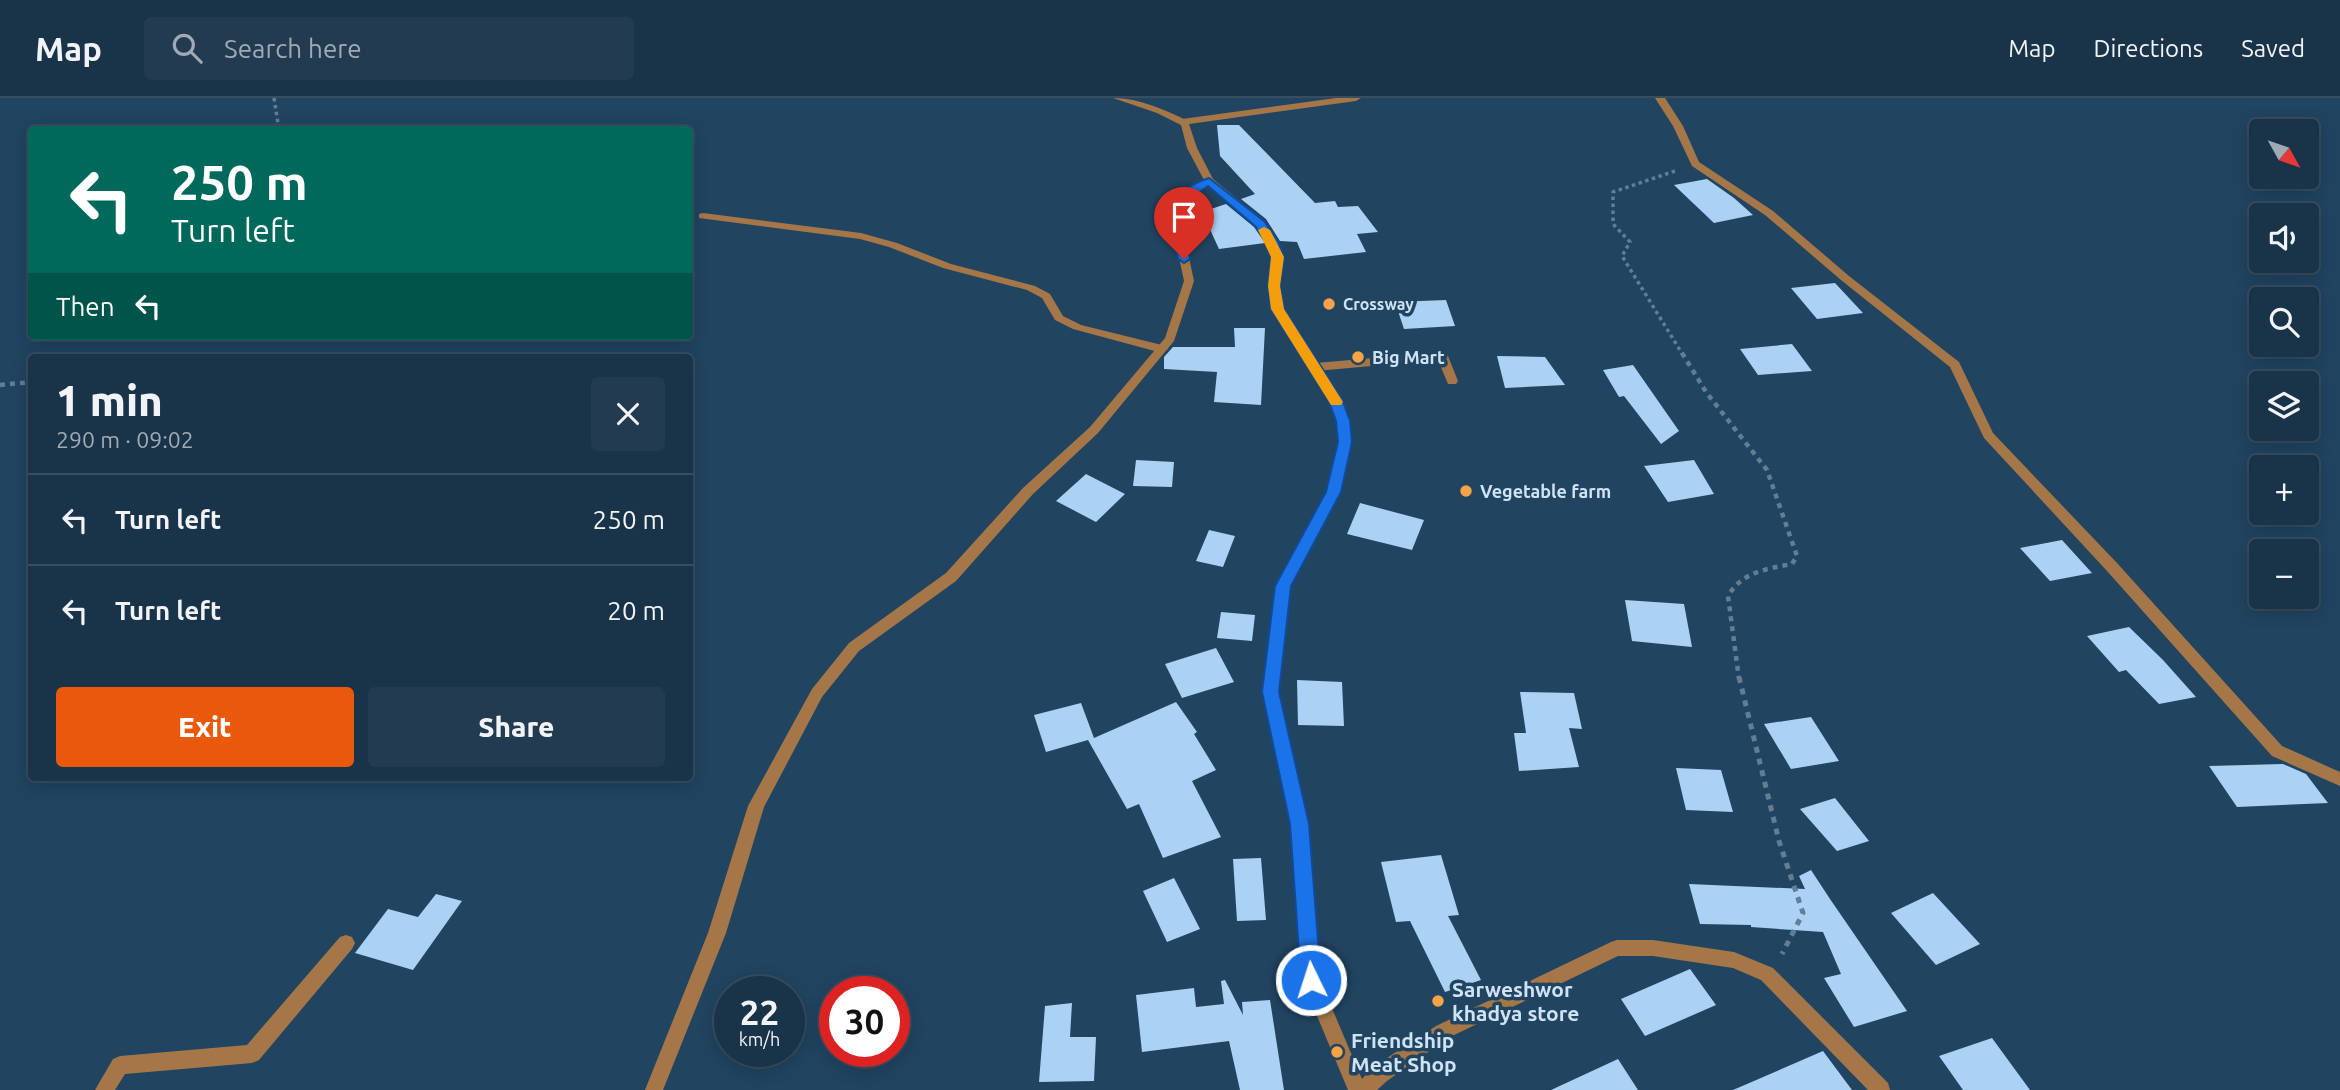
<!DOCTYPE html>
<meta charset="utf-8">
<style>
:root{--surface:#193349;--page:#223b50;--text:#f1f3f6;--muted:#9faab4;--line:#374e61;--accent:#ea580c}
body{margin:0;font-family:Ubuntu,sans-serif;background:var(--page);color:var(--text);height:100vh;display:flex;flex-direction:column;font-size:26px;white-space:nowrap}
*{box-sizing:border-box;margin:0}
p{font-size:23px;color:var(--muted)}
.icon{flex:none;width:38px;height:38px;fill:none;stroke:currentColor;stroke-width:2;stroke-linecap:round;stroke-linejoin:round}
.map{position:relative;flex:1;overflow:hidden}
.side{position:absolute;left:28px;top:256px;width:665px;height:427px;display:flex;flex-direction:column;background:var(--surface);border-radius:7px;box-shadow:0 4px 18px #0003,0 0 0 2px var(--line)}
.side>*{flex:none}
.hud{position:absolute;left:28px;top:28px;width:665px;height:214px;border-radius:7px;box-shadow:0 4px 18px #0003,0 0 0 2px var(--line);background:#00695c;color:#fff;overflow:hidden}
.needle{width:46px;rotate:130deg}
.tools{position:absolute;left:2249px;top:21px;display:grid;gap:14px}
.tools a{display:grid;place-items:center;width:70px;height:70px;border-radius:7px;background:var(--surface);box-shadow:0 4px 18px #0003,0 0 0 2px var(--line);font-size:35px}
.speed{position:absolute;left:714px;top:878px;display:flex;gap:14px;font-size:35px;font-weight:700;text-align:center}
.speed>*{display:grid;place-content:center;width:91px;height:91px;border-radius:50%;background:var(--surface);box-shadow:0 4px 18px #0003,0 0 0 2px var(--line);line-height:1}
.speed small{font-size:18px;font-weight:400}
.speed .limit{border:10px solid #d22;background:#fff;color:#111}
.pin{position:absolute;display:grid;place-items:center;width:60px;height:60px;color:#fff;margin:-72px -30px;border-radius:50% 50% 50% 0;rotate:-45deg;box-shadow:0 0 7px #0007}
.pin .icon{rotate:45deg}
.me{position:absolute;width:77px;margin:-38px;rotate:356deg;stroke-linejoin:round;filter:drop-shadow(0 0 5px #0008)}
.turn{display:flex;align-items:center;gap:24px;height:147px;padding:0 28px;font-size:32px}
.turn .icon{width:91px;height:91px;stroke-width:2.5}
.turn b{display:block;font-size:49px;line-height:60px}
.then{display:flex;align-items:center;height:66px;padding:0 28px;background:#0003;gap:14px;font-size:26px}
.round{display:grid;place-items:center;flex:none;width:74px;height:74px;border-radius:7px;background:var(--page)}
.overview{display:flex;align-items:center;justify-content:space-between;height:119px;padding:0 28px}
h1{font-size:42px;font-weight:800;line-height:52px}
.button{display:flex;gap:14px;margin-top:auto;padding:14px 28px}
.button a{flex:1;height:80px;border-radius:7px;background:var(--accent);color:#fff;font-size:28px;font-weight:800;line-height:80px;text-align:center}
.button a+a{background:var(--page);color:var(--text)}
ul{padding:0;list-style:none}
li{display:flex;align-items:center;gap:21px;height:91px;padding:0 28px;border-top:2px solid var(--line)}
li div{flex:1}
li b{display:block;font-size:26px}
li em{font-style:normal}
header{display:flex;align-items:center;gap:42px;box-sizing:border-box;height:98px;padding:0 35px;background:var(--surface);border-bottom:2px solid var(--line)}
header strong{font-size:33px}
nav{display:flex;gap:38px;margin-inline-start:auto;font-size:24px}
.search{width:490px;height:63px;background:var(--page);display:flex;align-items:center;gap:18px;box-sizing:border-box;padding:0 24px;border-radius:7px;color:var(--muted);font-size:26px}
.map>svg:first-child{display:block}
.building{fill:#abd2f5}
.lines{fill:none;stroke-linecap:round;stroke-linejoin:round}
.path-far2{stroke:#617e97;stroke-width:3.5;stroke-dasharray:3.5 3.5;stroke-linecap:butt}
.path-far1{stroke:#617e97;stroke-width:4.5;stroke-dasharray:5 5;stroke-linecap:butt}
.path{stroke:#617e97;stroke-width:5;stroke-dasharray:6 6;stroke-linecap:butt}
.lane{fill:#a57748;fill-rule:evenodd}
.street{fill:#a57748;fill-rule:evenodd}
.route{fill:#1a73e8;stroke:#114b97;stroke-width:2}
.slow{fill:#f59e0b}
.poi-dot{fill:#f5a346;stroke:#214461;stroke-width:2.5}
.labels{text-anchor:middle;dominant-baseline:central;stroke-width:7;stroke-linejoin:round;paint-order:stroke}
.far-poi-label{font-size:16px;font-weight:bold;fill:#cfe3f5;stroke:#214461;text-anchor:start}
.poi-label{font-size:18px;font-weight:bold;fill:#cfe3f5;stroke:#214461;text-anchor:start}
.near-poi-label{font-size:21px;font-weight:bold;fill:#cfe3f5;stroke:#214461;text-anchor:start}
</style>
<header>
<strong>Map</strong>
<div class="search"><svg class="icon" aria-label="search" viewBox="0 0 24 24"><circle cx="10" cy="10" r="6"/><path d="M15 15l6 6"/></svg>Search here</div>
<nav><a>Map</a><a>Directions</a><a>Saved</a></nav>
</header>
<div class="map">
<svg width="2340" height="992" viewBox="0 0 2340 992">
<rect width="100%" height="100%" fill="#214461"/>
<path class="building" d="M1217,27h22l76,78 20,-2 3,6 20,-1 20,26 -21,2 9,18 -62,7 -7,-17 -17,-1 -14,-22 -25,-20 14,-5 -35,-38z
M1707,81l27,19 19,17 -39,8 -40,-38z
M1226,106l28,23 11,16 -46,6 -17,-37z
M1835,185l28,30 -46,6 -26,-31z
M1446,202l9,26 -51,3 -9,-27z
M1234,230h31l-4,77 -47,-3 3,-30 -53,-3v-12l9,-10h62z
M1792,246l20,27 -54,4 -18,-26z
M1497,258l48,1 20,28 -60,3z
M1633,267l46,66 -18,13 -37,-48 -5,1 -16,-27z
M1136,362l38,2 -2,25 -39,-1z
M1694,362l20,34 -46,8 -24,-36z
M1086,376l39,20 -29,28 -40,-21z
M1360,405l64,17 -12,30 -65,-16z
M1209,432l26,6 -12,31 -27,-6z
M2062,442l30,33 -42,8 -30,-33z
M1625,502l59,4 8,43 -60,-6z
M1221,514l34,3 -3,26 -35,-3z
M2129,529l34,33 33,37 -37,7 -33,-34 -7,2 -32,-36z
M1216,550l18,34 -52,16 -17,-34z
M1297,582l45,2 2,44 -46,-1z
M1520,594l54,1 8,36 -13,-1 10,39 -60,4 -5,-38h12z
M1176,604l21,30 -3,2 22,36 -24,11 29,56 -58,21 -24,-54 -12,5 -39,-69 -42,12 -12,-37 47,-12 13,35z
M1811,619l28,44 -48,8 -27,-45z
M2283,666l23,10 22,29 -91,4 -28,-41z
M1676,670l45,2 12,42 -47,-2z
M1835,700l34,43 -32,10 -37,-42z
M1441,757l18,60 -11,1 33,64 -36,12 -35,-71 -14,1 -15,-60z
M1261,760l5,62 -29,1 -4,-62z
M1811,772l19,29 77,112 -53,16 -30,-49 17,-4 -18,-42 -72,-5v-2l-51,-1 -11,-40 116,5 -6,-13z
M1174,780l26,51 -33,13 -24,-51z
M1933,795l47,51 -44,21 -45,-52z
M436,796l26,7 -49,69 -58,-17 33,-44 30,8z
M1690,871l26,36 -71,31 -24,-37z
M1225,882l18,35 -1,-13 28,-2 14,90h-44l-11,-49 -87,11 -6,-57 58,-7 2,19 28,-3 -3,-23z
M1072,905l-2,34h26l-2,44 -55,1 6,-76z
M1992,940l38,52h-67l-24,-34z
M1823,953l29,39h-119z
M1618,961l20,31h-87z"/>
<g class="lines">
<path class="path-far2" d="M274,0l5,32
M1675,73l-62,21v32l17,18 -8,14 61,99"/>
<path class="path-far1" d="M1682,255l24,39 61,78 30,86 -5,8c-26,5 -50,8 -64,32l11,83
M0,287l32,-3"/>
<path class="path" d="M1739,579l40,164 24,72 -21,41"/>
<path class="lane" d="M1336,0h25l-5,3 -174,24 -5,-3 5,-3z
M703,115l158,20 36,10 54,21 84,22 15,8 13,22 18,9 85,21 2,3 -6,4 -89,-24 -18,-9 -13,-22 -15,-8 -84,-22 -54,-21 -29,-8 -161,-21v-4z
M1442,254l6,4 10,25 -2,3h-8l-10,-24 -122,11 -6,-4 6,-4z"/>
<path class="street" d="M1113,0c27,0 52,12 75,23l9,27 16,31 51,42 13,20 6,16 -3,29 4,23 57,90 8,22 2,21 -10,50 -51,94 -12,106 30,132 12,156 42,99 11,-12 63,-41 175,-84 6,-2h36l81,12 39,16 115,115 2,7h-22l-107,-110 -28,-12 -80,-12h-35l-170,82 -61,43 -10,9h-29l-46,-110 -10,-156 -28,-132 12,-106 51,-94 12,-50 -2,-21 -8,-22 -57,-90 -4,-23 5,-29 -6,-16 -11,-16 -47,-39 -23,15 -6,14 14,66 -20,60 -76,92 -65,61 -77,87 -97,70 -37,46 -58,110 -38,126 -63,157h-18l63,-157 40,-127 64,-117 37,-46 97,-70 77,-85 67,-61 75,-89 19,-57 -14,-66 7,-18 27,-17 -17,-32 -6,-23 -24,-12z
M1655,0h10l18,28 16,36 74,49 76,65 110,86 34,71 124,130 165,183 58,26v14l-68,-30 -165,-185 -123,-133 -34,-71 -109,-87 -76,-65 -73,-49 -19,-40z
M346,837l6,2 3,6 -3,6 -93,111 -7,3 -127,11 -10,16h-20l18,-31 7,-3 127,-11 93,-108z"/>
</g>
<path class="route" d="M1209,80l55,43 14,20 6,16 -4,29 4,23 58,90 8,22 2,21 -11,50 -50,94 -12,106 30,132 12,156 -3,7 -7,3 -7,-3 -3,-7 -11,-156 -28,-132 13,-106 51,-94 12,-50 -2,-21 -8,-22 -57,-90 -3,-23 3,-29 -5,-16 -11,-15 -47,-40c-38,25 -26,33 -18,73l-6,4 -6,-4c-8,-41 -19,-64 31,-81z"/>
<path class="slow" d="M1264,129l6,3 14,27 -4,29 4,23 59,93 -2,3h-10l-60,-96 -3,-23 3,-29 -13,-27z"/>
<g class="poi-dot">
<circle cx="1329" cy="206" r="7"/>
<circle cx="1358" cy="259" r="7"/>
<circle cx="1466" cy="393" r="7"/>
<circle cx="1438" cy="903" r="7"/>
<circle cx="1337" cy="954" r="7"/>
</g>
<g class="labels">
<g class="far-poi-label">
<text x="1343" y="206">Crossway</text>
</g>
<g class="poi-label">
<text x="1372" y="259">Big Mart</text>
<text x="1480" y="393">Vegetable farm</text>
</g>
<g class="near-poi-label">
<text x="1452" y="891">Sarweshwor<tspan x="1452" dy="24">khadya store</tspan></text>
<text x="1351" y="942">Friendship<tspan x="1351" dy="24">Meat Shop</tspan></text>
</g>
</g>
</svg>
<div class="tools">
<a><svg class="needle" viewBox="-14 -14 28 28"><path d="M0-13l5 13h-10z" fill="#e53935"/><path d="M0 13l5-13h-10z" fill="#9faab4"/></svg></a>
<a><svg class="icon" aria-label="sound" viewBox="0 0 24 24"><path d="M4 9h4l5-4v14l-5-4H4zM17 9q2 3 0 6"/></svg></a>
<a><svg class="icon" aria-label="search" viewBox="0 0 24 24"><circle cx="10" cy="10" r="6"/><path d="M15 15l6 6"/></svg></a>
<a><svg class="icon" aria-label="layers" viewBox="0 0 24 24"><path d="M12 4l9 5-9 5-9-5zM3 14l9 5 9-5"/></svg></a>
<a>+</a>
<a>−</a>
</div>
<div class="speed"><div>22<small>km/h</small></div><div class="limit">30</div></div>
<div class="pin" style="left:1184px;top:161px;background:#d93025"><svg class="icon" aria-label="arrive" viewBox="0 0 24 24"><path d="M6 21V4h12l-3 4 3 4H6"/></svg></div>
<svg class="me" style="left:1311px;top:882px" viewBox="-20 -20 40 40"><circle r="17" fill="#1a73e8" stroke="#fff" stroke-width="3"/><path d="M0-11L8 9 0 5-8 9z" fill="#fff"/></svg>
<div class="hud">
<div class="turn"><svg class="icon" aria-label="left" viewBox="0 0 24 24"><path d="M17 20v-9H6M10 6l-5 5 5 5"/></svg><div><b>250 m</b>Turn left</div></div>
<div class="then">Then<svg class="icon" aria-label="left" viewBox="0 0 24 24"><path d="M17 20v-9H6M10 6l-5 5 5 5"/></svg></div>
</div>
<section class="side">
<div class="overview"><div><h1>1 min</h1><p>290 m · 09:02</p></div><a class="round"><svg class="icon" aria-label="close" viewBox="0 0 24 24"><path d="M6 6l12 12M18 6L6 18"/></svg></a></div>
<ul>
<li><svg class="icon" aria-label="left" viewBox="0 0 24 24"><path d="M17 20v-9H6M10 6l-5 5 5 5"/></svg><div><b>Turn left</b></div><em>250 m</em></li>
<li><svg class="icon" aria-label="left" viewBox="0 0 24 24"><path d="M17 20v-9H6M10 6l-5 5 5 5"/></svg><div><b>Turn left</b></div><em>20 m</em></li>
</ul>
<div class="button"><a>Exit</a><a>Share</a></div>
</section>
</div>
